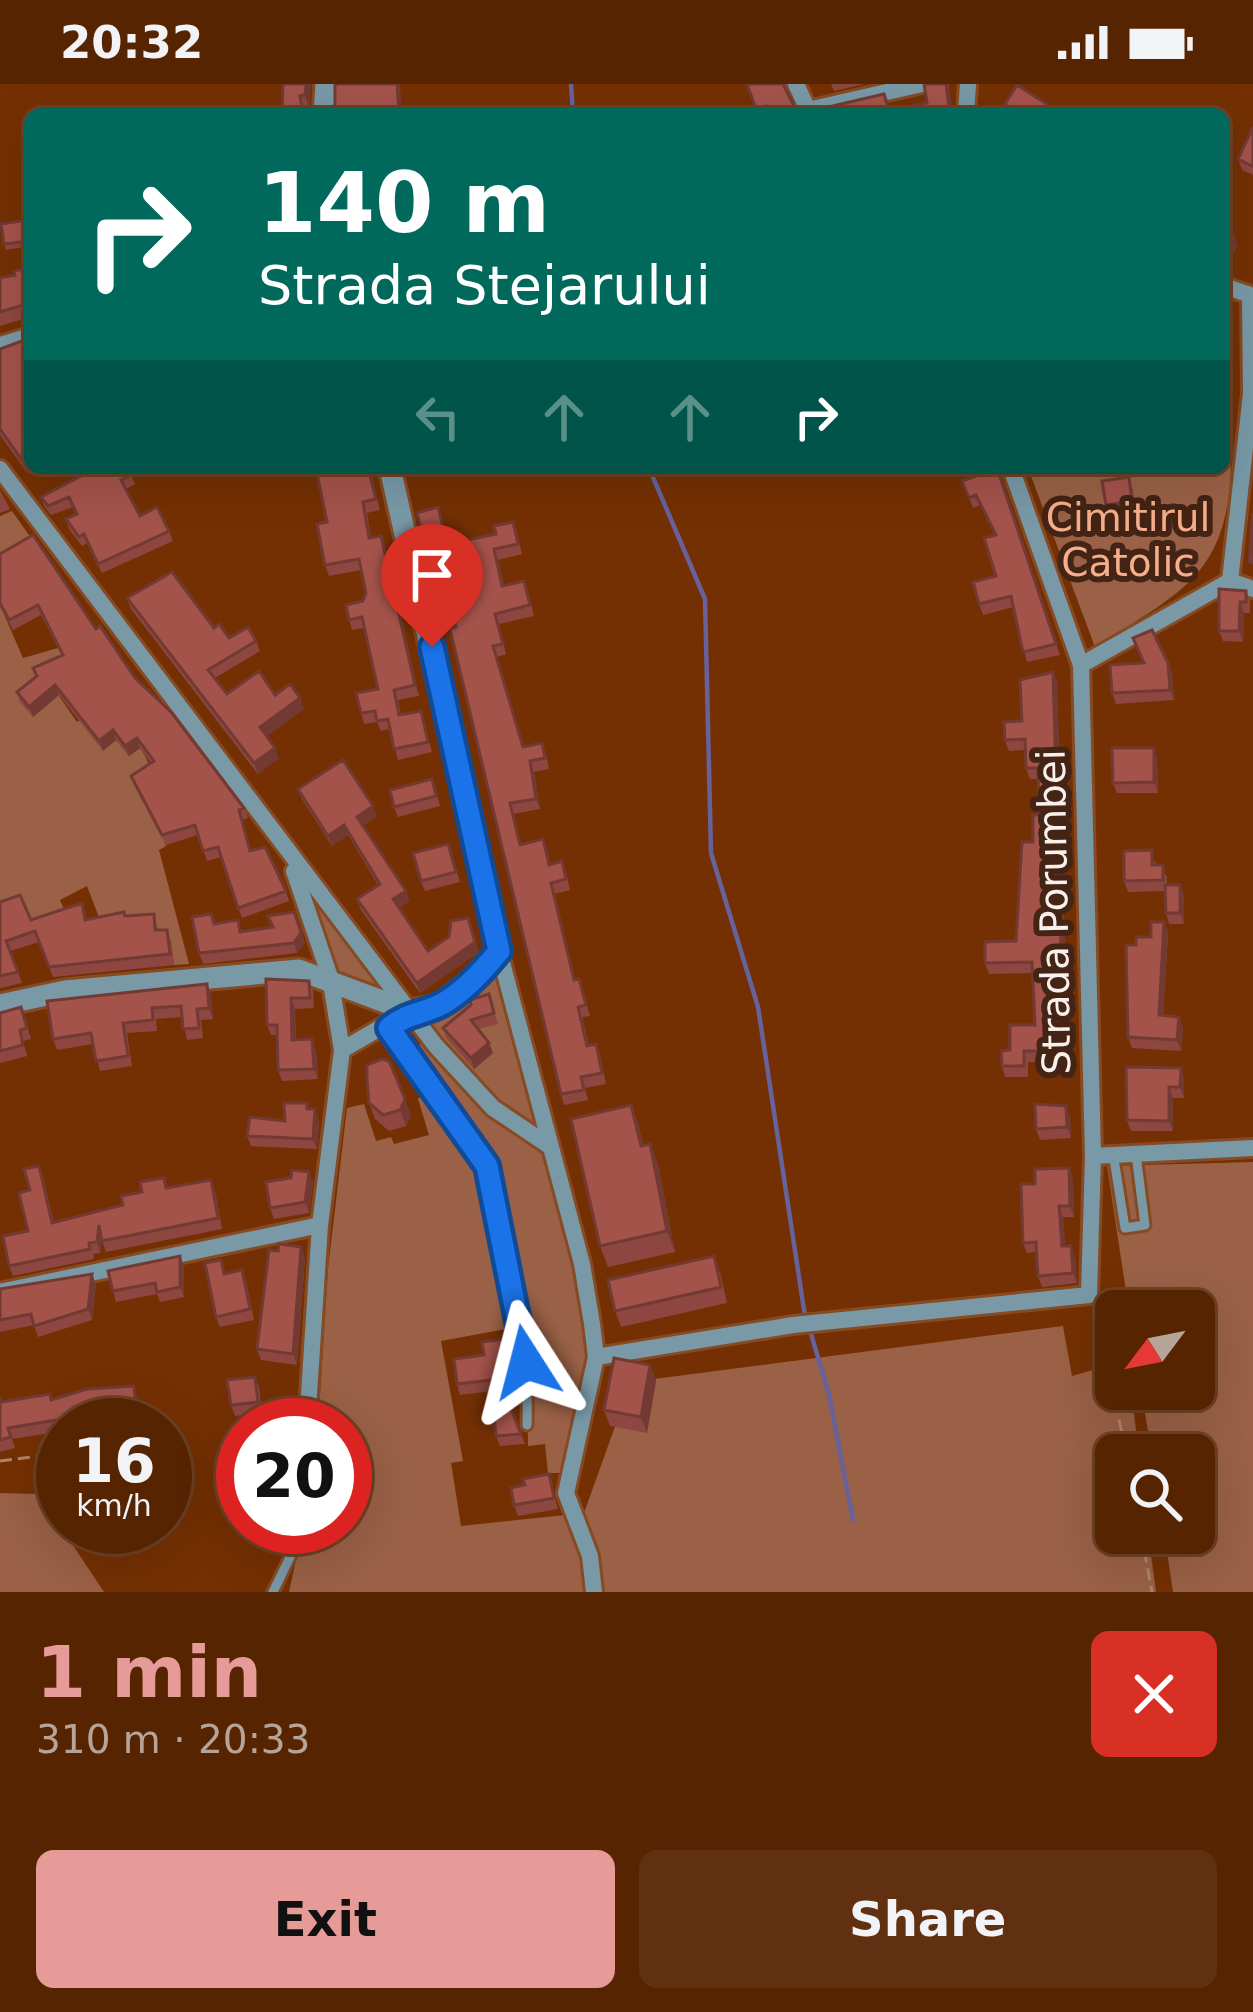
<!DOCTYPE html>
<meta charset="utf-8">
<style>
:root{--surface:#572402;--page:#603011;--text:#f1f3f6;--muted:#b6a499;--line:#6d4124;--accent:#e69b98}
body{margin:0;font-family:"DejaVu Sans",sans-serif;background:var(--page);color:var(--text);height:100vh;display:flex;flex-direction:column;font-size:45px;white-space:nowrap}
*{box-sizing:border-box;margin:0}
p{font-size:39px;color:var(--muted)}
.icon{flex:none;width:66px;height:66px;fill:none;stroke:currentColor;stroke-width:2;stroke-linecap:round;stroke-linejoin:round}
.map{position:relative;height:1508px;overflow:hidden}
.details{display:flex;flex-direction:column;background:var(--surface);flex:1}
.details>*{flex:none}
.guide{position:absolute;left:24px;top:24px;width:1206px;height:366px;border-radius:18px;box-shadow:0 12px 48px #0002,0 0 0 3px var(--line);background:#00695c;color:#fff;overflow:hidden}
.needle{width:78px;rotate:238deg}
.fabs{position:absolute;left:1095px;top:1206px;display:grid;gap:24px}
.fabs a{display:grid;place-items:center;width:120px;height:120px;border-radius:18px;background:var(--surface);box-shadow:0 12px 48px #0002,0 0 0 3px var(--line);font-size:60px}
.speed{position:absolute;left:36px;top:1314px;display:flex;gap:24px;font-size:60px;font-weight:700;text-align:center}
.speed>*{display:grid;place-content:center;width:156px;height:156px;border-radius:50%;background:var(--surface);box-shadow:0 12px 48px #0002,0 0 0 3px var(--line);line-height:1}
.speed small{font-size:30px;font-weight:400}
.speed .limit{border:18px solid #d22;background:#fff;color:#111}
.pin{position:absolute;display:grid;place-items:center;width:102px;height:102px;color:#fff;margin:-123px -51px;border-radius:50% 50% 50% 0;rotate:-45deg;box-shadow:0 0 12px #0007}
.pin .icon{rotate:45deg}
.me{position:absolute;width:132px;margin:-66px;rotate:351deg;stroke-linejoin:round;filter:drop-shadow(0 0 9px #0008)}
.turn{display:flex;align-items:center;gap:42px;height:252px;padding:0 36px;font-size:54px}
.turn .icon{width:156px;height:156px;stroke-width:2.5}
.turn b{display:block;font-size:84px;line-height:102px}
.lanes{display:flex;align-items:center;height:114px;padding:0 36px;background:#0003;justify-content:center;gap:60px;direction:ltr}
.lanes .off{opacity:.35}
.round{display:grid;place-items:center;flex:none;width:126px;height:126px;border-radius:18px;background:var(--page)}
.headline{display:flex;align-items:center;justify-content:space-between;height:204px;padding:0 36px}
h1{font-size:72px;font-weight:700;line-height:90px;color:var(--accent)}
.action{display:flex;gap:24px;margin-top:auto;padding:24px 36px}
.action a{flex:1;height:138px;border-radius:18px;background:var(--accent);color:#111;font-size:48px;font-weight:700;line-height:138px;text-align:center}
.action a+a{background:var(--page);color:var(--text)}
.status{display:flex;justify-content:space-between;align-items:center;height:84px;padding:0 60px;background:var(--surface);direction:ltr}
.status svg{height:33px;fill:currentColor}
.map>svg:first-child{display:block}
.green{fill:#9a6146}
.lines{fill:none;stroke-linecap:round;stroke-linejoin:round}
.stream{stroke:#67619c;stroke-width:4.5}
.service-casing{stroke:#874b24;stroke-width:15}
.minor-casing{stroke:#874b24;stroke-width:22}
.tertiary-casing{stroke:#874b24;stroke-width:27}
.path{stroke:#ae8469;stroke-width:3;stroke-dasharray:12 6;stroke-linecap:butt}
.service{stroke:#7999a7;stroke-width:9}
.minor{stroke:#7999a7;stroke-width:16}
.tertiary{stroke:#7999a7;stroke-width:21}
.wall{fill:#8d4740}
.shaded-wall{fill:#733a34}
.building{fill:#a4534b;stroke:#733a34;stroke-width:3}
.route-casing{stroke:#114b97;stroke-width:30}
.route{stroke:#1a73e8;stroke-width:21}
.labels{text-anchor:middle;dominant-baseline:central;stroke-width:12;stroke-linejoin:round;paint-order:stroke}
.park-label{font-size:39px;fill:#f6ae8b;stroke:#432415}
.street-label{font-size:39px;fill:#f9f0ec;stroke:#432415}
</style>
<div class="status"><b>20:32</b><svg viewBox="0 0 49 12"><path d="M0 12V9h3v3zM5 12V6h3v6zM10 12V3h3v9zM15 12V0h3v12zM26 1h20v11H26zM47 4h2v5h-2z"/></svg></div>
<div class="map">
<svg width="1253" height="1508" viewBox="0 0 1253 1508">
<rect width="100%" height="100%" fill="#743003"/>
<path class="green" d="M1224,304c7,17 8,52 7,74 -2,113 -50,130 -136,185l-67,-179h196z
M12,427l19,27 -31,16v-38z
M0,521l23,53 35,-10 24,29 -23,19 18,26 33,-21 6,39 13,16 11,-8c20,27 14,66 26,98l-7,4 30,114 -15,1 -3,-24 -68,-13 -16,-42 -27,14 8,18 -34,12 -34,-16z
M288,769l121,158 29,-5 61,-55 97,406 -29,116h-19l-3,-29 -17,2 -1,-84 -31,-170 -10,-26 -78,-112 21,-17 -19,-26 -80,-34z
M427,1007l52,71 11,28 21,138 -70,13 22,120 -12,2 10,63 123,-13 47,-131 432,-56 9,50 31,-9 31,47 5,41h-23v78h32l8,59h-867l14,-65h42v-102h-27l10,-157 19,-160 17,-4 12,37 15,-4 3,7 35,-9 -11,-36z
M1253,1078v430h-80l-9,-59h30v-78h-42l-11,-66h53v-78h-65l-22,-145z
M0,1409l39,1 65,98h-104z"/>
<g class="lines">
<path class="stream" d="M571,0l2,30
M649,384l56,131 6,254 47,154 46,303 25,85 24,125"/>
<g class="service-casing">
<path id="service" d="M387,938c25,46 65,84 92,130 35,60 50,202 48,273
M1113,1069l12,75 20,-3 -9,-70
M273,1508l19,-39 4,-26"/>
</g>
<g class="minor-casing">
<path id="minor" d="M796,0l14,30
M808,26l114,-26
M966,30l2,-30
M1224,202l29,10
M0,261l30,-9
M0,385l435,576 58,63 55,37
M1230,497l21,-187 -1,-98
M1230,497l23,8
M1081,581l149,-84
M294,787l36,106 12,73 -22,175 -13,200
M499,867l83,313 10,60 4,33 -30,136 24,63 4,36
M342,966l67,-39
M1093,1072l160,-8
M0,1208l320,-67
M596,1273l197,-32 296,-30 4,-139 -12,-491 -70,-197"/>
</g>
<g class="tertiary-casing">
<path id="tertiary" d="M324,30l2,-30
M0,921l65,-14 234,-21 110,41 29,-5 44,-33 17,-22 -109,-483"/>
</g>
<path class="path" d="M1095,1230l32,141
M0,1377l63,-8
M1141,1449l11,59"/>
<use href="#service" class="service"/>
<use href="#minor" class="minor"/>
<use href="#tertiary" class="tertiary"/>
</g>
<path class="wall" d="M311,0l-2,23 -27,7z
M747,0h38l13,30h93h-133z
M831,0h33l-30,7z
M1005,20l57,10h-54z
M1253,43v48l-11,-5 -4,-11z
M27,136l3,26 -24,4 -2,-6z
M30,183v50l-30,9v-48l15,-3z
M0,265l28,125 -28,-39z
M89,384h39l7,16 -9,5 14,27 29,15 4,10 -71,32 -15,-30 -5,3 -13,-17 -3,-10 10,-5 -3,-7 -22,8 -7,-9 -3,-9 49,-26z
M316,384h54l10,42 -13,3 4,25 10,-2 4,10 34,150 -21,4 3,15 20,-4 11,41 -34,8 -8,-31 -9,2 -4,-9 -13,2 -3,-11 17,-24 -14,-61 -12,2 -3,-10 14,-19 3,-8 -5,-23 -32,6 -4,-11 2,-43z
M997,384l63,187 -33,7 -14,-55 -30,8 -4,-11 17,-28 -1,-41 -15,-30 -7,3 -11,-27z
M1133,404l3,23 -26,4 -4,-10z
M0,406l10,19 -10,4z
M442,434l6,26 48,-10 17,-12 4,11 5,21 -24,6 6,26 24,6 6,24 -35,8 7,30 -9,3 27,90 22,7 3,15 -15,3 6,37 -27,5 8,30 26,6 3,14 16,8 4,18 -16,4 21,86 4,-1 11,37 -8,1 7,29 11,9 6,29 -21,4 3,12 -24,5 -3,-11 -109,-482 -8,2 -4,-11z
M0,470l96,75 148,179 4,10 -6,2 9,31 35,40 3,10 -47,17 -21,-61 -14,4 -9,-26 -32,10 -35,-69 20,-13 -11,-15 -11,8 -13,-16 -13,11 -44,-56 -26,22 -13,-15 -3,-10 45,-36 -21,-41 -28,15 -13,-23z
M1246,507l4,10v12h-6l-1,29 -20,-1 -4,-10z
M127,514l87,30 15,10 27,3 4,10 -45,27 12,16 48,1 29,14 -38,27 13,22 -21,16 -127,-165z
M1143,579h25l4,11 2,26 -58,4 -4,-11z
M1057,598l11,380h-40v15h-23l-3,-11 8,-16 25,-25 -2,-52 -44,1 -4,-11 31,-22 23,-126 -1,-36h-8l-4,-11 -1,-18 -16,1 -4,-11z
M1157,674l1,35h-41l-4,-10z
M432,695l8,27 -42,11 -4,-10z
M298,705l79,27 -14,9 43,66 3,10 -10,7 29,43 51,1 -59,41 -59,-83 -4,-11 21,-14 -30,-50 -16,11 -30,-47z
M452,770l8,28 -35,9 -4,-10z
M1156,777v4l11,11v9l17,11v28h-15l-3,-11 -1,-22 -37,1 -4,-11z
M0,818l31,18h56l38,-4 32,9 1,5 13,10 3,25 -121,12 -14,-35 -29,9 12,32 -22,5z
M294,828l11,31 -8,10 -94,11 -4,-11 15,-29 28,8 30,-5z
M1164,838l4,11 -5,83 20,11 -2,24 -49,-3 -4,-11 8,-92 15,-8z
M309,897l4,10 1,17 -19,1 1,31 20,10 2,29 -36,2 -4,-11 -1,-35h-6l-4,-10z
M207,900l4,11 2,24 -12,1 2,18 -16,2 -5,-23 -26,2 1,12 -30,2 5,33 -32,5 -7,-27 -36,6 -4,-11z
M489,910l9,30 -20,5 11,14 4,10 -19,16 -27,-30 -4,-11z
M21,923l10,32 -8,2 4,15 -27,7v-50z
M1126,983l58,11v20h-11v33h-42l-4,-11z
M367,994l44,37 -5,11 -17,5 -14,-12 -6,-16z
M310,1025l9,11 -2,29 -66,-3 -4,-10z
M1070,1033l1,21 -31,2 -4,-11z
M639,1042l4,20 7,-2 8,21 17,87 -67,15 -8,-21z
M43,1093l11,46 69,-18 44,-17 48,3 7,38 -116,23 -4,-12 -2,13 -7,1 1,5 -81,17 -4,-10 19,-35 2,-41z
M1073,1095l1,38h-11l2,29 10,11 2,26 -35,4 -4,-11 -2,-24 -9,1 -4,-10 12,-59z
M313,1098l-4,31 -35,6 -4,-11z
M180,1172l4,11v30l-24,5 -3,-8 -41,8 -3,-11z
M305,1174l-8,107 -36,-5 -4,-11z
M720,1188l7,31 -106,24 -6,-16z
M92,1190l4,11 -4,35 -54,17 -4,-12 -34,7v-43z
M226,1190l20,7 8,39 -34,7 -4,-10z
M515,1265l3,39 -15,2 22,54 -25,2 -4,-10 -4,-45 -32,4 -3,-11 27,-29z
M650,1281l6,16 -9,52 -37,-7 -6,-16z
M255,1293l4,10 3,26 -27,3 -4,-11z
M0,1313l1,5 136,-5 4,28h-32v-2l-7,2h-39v6l-51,8 3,9 -15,4z
M549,1390l9,35 -40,7 -4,-11 11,-20z"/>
<path class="shaded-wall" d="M306,0h5l-2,23 -4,-12z
M397,0h3l2,30h-2l-1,-3z
M946,0h3l4,30h-3z
M1234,152l4,10 -11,18 -3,-13z
M30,375v9h7l-9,6 -4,-11z
M381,452l4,10 34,150 -4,-11z
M1240,518l4,11 -1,29 -4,-11z
M1168,579l4,11 2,26 -4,-10z
M1053,588l4,10 11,380 -4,-11z
M55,601l4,10 -26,22 -4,-10z
M300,614l4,11 -40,29 -4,-11z
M113,646l3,10 -13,11 -4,-10z
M137,654l3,10 -11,8 -4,-10z
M275,664l4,10 -21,16 -4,-11z
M1154,664l3,10 1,35 -4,-11z
M530,677l4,11 6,37 -4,-10z
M373,722l4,10 -16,11 -4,-10z
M344,741l4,10 -16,11 -4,-10z
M1180,801l4,11v28l-4,-11z
M406,807l3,10 -12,8 -4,-10z
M468,834l11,34 -59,41 -3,-10z
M1164,838l4,11 -5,93 -4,-11z
M301,848l4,11 -8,10 -3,-10z
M207,900l4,11 2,24 -4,-11z
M291,914l4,11 1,42 -4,-11z
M1179,933l4,10 -2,24 -4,-11z
M312,955l4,11 2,29 -4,-10z
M489,959l4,10 -19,16 -3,-11z
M1181,984l3,10v20l-4,-11z
M1169,1003l4,11v33l-4,-10z
M405,1015l6,16 -5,11 -6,-16z
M631,1021l8,21 10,41 -8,-21z
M1066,1022l4,11 1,21 -4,-11z
M315,1025l4,11 -2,29 -4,-10z
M650,1060l8,21 17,87 -8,-21z
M1069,1084l4,11 1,38 -4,-11z
M309,1088l4,10 -4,31 -4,-11z
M1059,1122l4,11 3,40 -4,-11z
M99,1141l4,11 -3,17 -3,-11z
M1071,1162l4,11 2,26 -4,-10z
M301,1163l4,11 -8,107 -4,-11z
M180,1172l4,11v30l-4,-10z
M92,1190l4,11 -4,35 -4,-11z
M511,1254l4,11 3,39 -4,-11z
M650,1281l6,16 -9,52 -6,-16z
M134,1302l3,11 4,28h-2z"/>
<path class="building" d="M283,0h23l-1,11 -5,1 3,18h-21z
M335,0h62l2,27 -34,3h-36l6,-10z
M747,0h36l15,30 86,-20 4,13 -2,7h-116l-3,-8 -11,3z
M946,0l4,30h-34l-2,-9 13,-2 -3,-19z
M1017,1l45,29h-40l-17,-10z
M1068,22l13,8h-18z
M1253,43v38l-1,1 -14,-7z
M27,136l3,21 -26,3 -3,-20z
M1224,145l10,7 -10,15z
M30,183v36l-30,9v-34l15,-3 -1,-4z
M30,254v121l-6,4 -24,-34v-80z
M91,384h37l4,7 -11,5 19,36 17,-9 12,24 -71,33 -14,-30 -5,3 -13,-18 11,-5 -8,-17 -21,9 -7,-9 51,-27z
M316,384h52l8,31 -13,3 6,36 12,-2 34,149 -21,5 5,25 22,-4 7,31 -34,7 -6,-30 -11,2 -2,-10 -14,2 -5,-20 22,-4 -16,-72 -13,3 -3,-15 17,-4 3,-8 -7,-34 -34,6 -8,-41 10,-2z
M976,384h21l59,176 -33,8 -12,-56 -32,8 -6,-22 23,-6 -12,-38 12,-3 -20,-40 -7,3 -7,-17 17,-6z
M1129,393l3,24 -26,4 -4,-24z
M438,423l9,37 49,-10 -2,-8 19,-4 5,22 -24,5 8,37 22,-5 6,24 -35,9 8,30 -10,2 30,101 19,-4 3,15 -15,3 6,38 -26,4 10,42 23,-6 6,26 13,-4 4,18 -15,4 23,97 5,-1 7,26 -8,2 9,39 9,-2 6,29 -21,4 3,13 -23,4 -111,-465 6,-2 -7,-26 -9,2 -23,-90z
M1253,429v50l-4,-1z
M33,451l63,94 4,-3 35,52 36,34 73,96 -5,2 11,41 15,-4 21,44 -48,17 -20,-61 -15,4 -8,-26 -33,10 -31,-59 23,-15 -17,-23 -12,8 -12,-16 -14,11 -44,-56 -26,22 -12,-15 20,-16 -4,-8 30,-13 -25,-50 -29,15 -9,-17v-49z
M172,488l42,56 5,-4 10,14 19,-11 8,14 -48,29 19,24 32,-23 16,24 15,-11 10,14 -40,29 15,21 -21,15 -127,-165z
M1219,505l27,2v11h-6l-1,29h-20z
M1152,546l16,33 2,27 -58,3 -2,-28 34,-2 -11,-25z
M1053,588l11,379h-40v15h-22l-1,-15 9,-1v-25h25l-3,-63 -47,1v-21l31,-1 6,-99h11v-27h6l-1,-47h-12l-1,-29 -20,1 -1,-18 18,-1 -2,-41z
M1112,664h42v34l-41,1z
M343,676l30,46 -16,11 49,74 -13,8 35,52 21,-14 2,-16 17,-3 7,24 -58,41 -60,-84 23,-15 -36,-59 -16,11 -30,-47z
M432,695l4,17 -42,11 -4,-17z
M448,760l8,28 -35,9 -8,-28z
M1152,766v15h11v15l-39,1v-30z
M1165,801h15v28h-14z
M20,811l11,25 51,-17 3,17 39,-8 1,4 29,-2 1,16h12l3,24 -121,13 -14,-36 -29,10 12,31 -18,4v-74z
M294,828l7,20 -7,11 -95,10 -7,-36 19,-3 3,10 24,-4 2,12 33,-5 -5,-11z
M1151,838h13l-5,93 20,2 -2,23 -49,-3 -2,-92h10v-8h15z
M266,895l43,2 1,17h-19l1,42 20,-1 2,30 -36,1 -1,-45h-10z
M207,900l2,24 -12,1 2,19 -16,1 -2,-23 -29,2 1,12 -30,3 5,33 -32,5 -5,-28 -38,6 -6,-38z
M489,910l5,19 -23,7 18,23 -18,15 -28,-30 28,-23 -1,-5z
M21,923l6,21 -7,2 3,15 -23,6v-38z
M382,975l7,2 16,38 -5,11 -17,5 -14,-12 -2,-25v-13z
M1126,983l55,1 -1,19h-11v34l-42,-1z
M284,1019h23v6h8l-2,30 -66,-3 3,-19 35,4z
M1035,1020l31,2 1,21 -31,2z
M631,1021l10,41 9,-2 17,87 -67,15 -29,-127z
M39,1082l13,57 71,-18 -2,-9 21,-4 -2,-10 24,-4 2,10 45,-8 7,38 -116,23 -3,-16 -2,17 -8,1 1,6 -81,17 -6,-30 25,-5 -9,-38 11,-3 -6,-21z
M1069,1084l1,38h-11l3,40h9l2,27 -35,3 -2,-34 -13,1 -2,-59h14v-15z
M292,1086l17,2 -4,30 -35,6 -4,-26 25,-4z
M279,1160l22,3 -8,107 -36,-5 12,-99 9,1z
M180,1172v31l-23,5 -2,-9 -42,8 -5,-20z
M714,1172l7,31 -106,24 -7,-31z
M221,1176l3,14 18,-4 8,39 -34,8 -11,-54z
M92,1190l-4,35 -54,17 -3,-12 -31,6v-31z
M511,1254l3,39 -15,2 22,55 -25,2 -5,-56 -34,4 -3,-25 30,-4 -2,-13z
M614,1274l36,7 -9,52 -37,-7z
M255,1293l3,25 -27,3 -4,-25z
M134,1302l4,37 -29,2 -2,-13 -42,12 -2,-5 -55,9 3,9 -11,3v-43l1,5 49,-8 1,6 36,-11z
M260,1330h30l2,11h-32z
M549,1390l5,24 -40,7 -3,-17 14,-3 -2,-6z"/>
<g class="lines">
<g class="route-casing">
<path id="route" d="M432,563l67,304c-16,20 -34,40 -57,53 -19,10 -35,9 -53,24l98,138 39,196"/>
</g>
<use href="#route" class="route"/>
</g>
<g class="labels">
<g class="park-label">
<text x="1128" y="433">Cimitirul<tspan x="1128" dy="45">Catolic</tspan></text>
</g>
<g class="street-label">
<text transform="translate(1054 828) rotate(-91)">Strada Porumbei</text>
</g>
</g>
</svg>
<div class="fabs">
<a><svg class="needle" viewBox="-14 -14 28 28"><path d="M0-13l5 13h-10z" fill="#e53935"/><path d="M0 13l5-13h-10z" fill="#b6a499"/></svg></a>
<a><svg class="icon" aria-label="search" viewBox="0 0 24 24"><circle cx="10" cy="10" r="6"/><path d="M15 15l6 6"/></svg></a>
</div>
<div class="speed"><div>16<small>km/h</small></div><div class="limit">20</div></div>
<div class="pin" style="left:432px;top:563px;background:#d93025"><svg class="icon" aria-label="arrive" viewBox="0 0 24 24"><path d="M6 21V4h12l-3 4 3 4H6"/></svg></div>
<svg class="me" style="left:526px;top:1278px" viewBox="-20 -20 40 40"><path d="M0-17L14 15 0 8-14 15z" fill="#1a73e8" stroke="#fff" stroke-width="4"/></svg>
<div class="guide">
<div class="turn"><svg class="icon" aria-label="right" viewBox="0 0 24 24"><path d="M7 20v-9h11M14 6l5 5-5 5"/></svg><div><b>140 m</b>Strada Stejarului</div></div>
<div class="lanes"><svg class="icon off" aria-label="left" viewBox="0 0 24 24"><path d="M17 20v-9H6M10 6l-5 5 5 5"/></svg><svg class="icon off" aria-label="ahead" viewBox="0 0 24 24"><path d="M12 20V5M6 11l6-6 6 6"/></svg><svg class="icon off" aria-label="ahead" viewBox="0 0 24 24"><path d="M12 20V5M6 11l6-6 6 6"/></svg><svg class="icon" aria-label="right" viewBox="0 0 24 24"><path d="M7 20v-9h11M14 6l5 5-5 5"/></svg></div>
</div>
</div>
<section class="details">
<div class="headline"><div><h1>1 min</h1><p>310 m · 20:33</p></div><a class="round" style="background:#d93025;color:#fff"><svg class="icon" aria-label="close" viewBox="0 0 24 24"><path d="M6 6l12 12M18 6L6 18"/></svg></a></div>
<div class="action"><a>Exit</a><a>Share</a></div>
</section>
